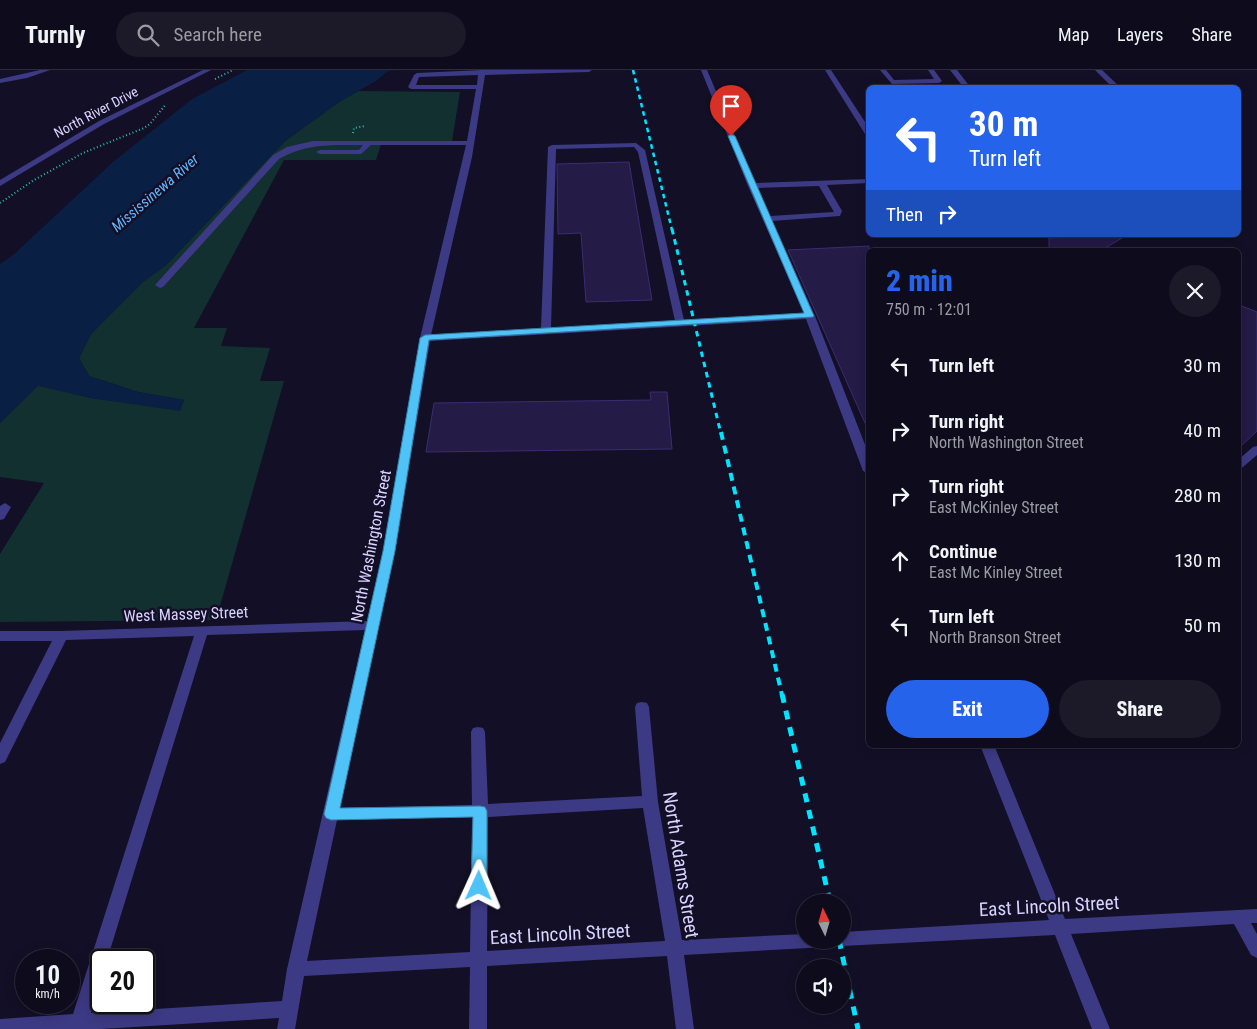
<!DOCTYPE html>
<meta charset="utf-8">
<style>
:root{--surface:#0e0b1c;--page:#1c1929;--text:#f1f3f6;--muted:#9b9ba3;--line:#2e2b3b;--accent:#2563eb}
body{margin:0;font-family:"Roboto Condensed",sans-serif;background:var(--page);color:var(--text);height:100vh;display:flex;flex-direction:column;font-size:19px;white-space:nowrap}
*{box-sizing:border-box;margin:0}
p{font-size:16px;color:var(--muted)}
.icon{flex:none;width:28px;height:28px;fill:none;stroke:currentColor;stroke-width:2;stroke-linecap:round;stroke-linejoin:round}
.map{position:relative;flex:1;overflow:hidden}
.drawer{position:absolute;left:866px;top:178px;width:375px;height:500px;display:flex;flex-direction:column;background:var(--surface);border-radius:8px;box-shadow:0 2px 12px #0003,0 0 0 1px var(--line)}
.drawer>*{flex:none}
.banner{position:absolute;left:866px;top:15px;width:375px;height:152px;border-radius:8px;box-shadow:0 2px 12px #0003,0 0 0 1px var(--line);background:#2563eb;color:#fff;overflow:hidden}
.needle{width:32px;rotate:355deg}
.controls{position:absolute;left:796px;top:824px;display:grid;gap:10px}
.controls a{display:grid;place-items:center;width:55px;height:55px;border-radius:50%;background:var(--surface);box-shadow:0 2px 12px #0003,0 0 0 1px var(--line);font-size:25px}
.speed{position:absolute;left:15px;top:879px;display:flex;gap:10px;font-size:25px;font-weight:700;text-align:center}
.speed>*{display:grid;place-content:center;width:65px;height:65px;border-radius:50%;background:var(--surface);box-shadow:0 2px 12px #0003,0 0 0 1px var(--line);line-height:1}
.speed small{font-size:12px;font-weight:400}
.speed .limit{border:2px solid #111;border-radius:8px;background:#fff;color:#111}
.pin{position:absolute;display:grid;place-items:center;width:42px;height:42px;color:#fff;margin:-51px -21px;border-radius:50% 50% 50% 0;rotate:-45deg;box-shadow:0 0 5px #0007}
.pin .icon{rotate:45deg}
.me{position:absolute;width:55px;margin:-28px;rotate:1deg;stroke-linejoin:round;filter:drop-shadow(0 0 4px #0008)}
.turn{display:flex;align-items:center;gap:18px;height:105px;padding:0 20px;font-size:22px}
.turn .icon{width:65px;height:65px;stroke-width:2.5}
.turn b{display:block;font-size:35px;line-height:42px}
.then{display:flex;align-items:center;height:48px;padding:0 20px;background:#0003;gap:10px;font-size:19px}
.round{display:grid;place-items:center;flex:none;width:52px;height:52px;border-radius:26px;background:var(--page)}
.headline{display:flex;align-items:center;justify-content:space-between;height:85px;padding:0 20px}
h1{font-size:30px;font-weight:800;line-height:38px;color:var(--accent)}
.primary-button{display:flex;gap:10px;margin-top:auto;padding:10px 20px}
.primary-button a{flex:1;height:58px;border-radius:30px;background:var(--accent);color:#fff;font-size:20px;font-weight:800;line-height:58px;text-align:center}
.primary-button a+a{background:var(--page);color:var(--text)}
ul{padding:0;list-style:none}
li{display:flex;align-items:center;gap:15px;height:65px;padding:0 20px}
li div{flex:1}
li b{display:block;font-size:19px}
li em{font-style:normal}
header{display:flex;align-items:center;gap:30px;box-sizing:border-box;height:70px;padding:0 25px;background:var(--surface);border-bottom:1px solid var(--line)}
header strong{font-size:24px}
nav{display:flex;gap:28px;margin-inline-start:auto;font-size:18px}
.search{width:350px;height:45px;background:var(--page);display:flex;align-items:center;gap:12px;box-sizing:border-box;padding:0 18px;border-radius:28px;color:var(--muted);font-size:19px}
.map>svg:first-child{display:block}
.green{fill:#12302f}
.water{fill:#0a1f44}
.building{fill:#241b47;stroke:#3b2d73}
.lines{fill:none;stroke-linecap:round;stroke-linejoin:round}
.path{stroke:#2fb8b0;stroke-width:2;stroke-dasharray:1 2.5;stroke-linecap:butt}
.minor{fill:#3d3a85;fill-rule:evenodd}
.rail-far3{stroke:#00e5ff;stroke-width:2.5;stroke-dasharray:4.5 4;stroke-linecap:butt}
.rail-far2{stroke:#00e5ff;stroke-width:3;stroke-dasharray:5.5 5;stroke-linecap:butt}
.rail-far1{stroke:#00e5ff;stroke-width:4;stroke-dasharray:8 6;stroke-linecap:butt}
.rail{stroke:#00e5ff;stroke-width:5;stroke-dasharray:9 8;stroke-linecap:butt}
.route{fill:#4fc3f7;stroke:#337fa1}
.labels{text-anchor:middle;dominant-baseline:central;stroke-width:5;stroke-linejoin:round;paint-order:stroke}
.far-street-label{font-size:14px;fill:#d9d4ff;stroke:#130f26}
.far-water-label{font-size:15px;font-style:italic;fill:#62b6ff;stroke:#130f26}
.street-label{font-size:16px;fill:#d9d4ff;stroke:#130f26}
.near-street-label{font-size:19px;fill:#d9d4ff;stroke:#130f26}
</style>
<header>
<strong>Turnly</strong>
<div class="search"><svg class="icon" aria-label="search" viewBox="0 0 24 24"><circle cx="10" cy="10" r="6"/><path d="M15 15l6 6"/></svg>Search here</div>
<nav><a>Map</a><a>Layers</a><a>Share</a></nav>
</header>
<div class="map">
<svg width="1257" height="959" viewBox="0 0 1257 959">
<rect width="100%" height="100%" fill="#130f26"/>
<path class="green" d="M358,21l102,1 -8,49h-70l-6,19h-92l-90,168h33l-6,18 49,2 -10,33h24l-68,239 -216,2v-68l44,-71 -44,-6v-54l38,-38 53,13 89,12 4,-10 -46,-8 -49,-16 -10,-18 12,-24 53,-53 22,-16 119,-124 54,-39z"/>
<path class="water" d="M247,0h153l-12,1 -12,10 -37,21 -54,39 -119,124 -22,16 -53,53 -12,24 10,18 49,16 46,8 -4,11 -89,-13 -53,-12 -38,37v-159l13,-9 100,-93 79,-63z"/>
<path class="building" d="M629,92l23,138 -66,2 -5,-69 -23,1 -1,-70z
M1127,165l-25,15h-53v-12z
M869,176v186l-81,-182z
M1239,235l18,7v119l-18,17z
M650,322h17l5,57 -246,3 8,-49 217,-3z"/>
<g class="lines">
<path class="path" d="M215,9l18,-9
M353,63l1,-5 11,-2
M0,133l34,-23 49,-27 61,-25 6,-4 16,-20"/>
<path class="minor" d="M40,0h10l-23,8 -27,5v-4z
M203,0h8l-107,54 -104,62v-6l99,-59z
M482,0h110l-3,2 -104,3 -13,82 -41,178 110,-7 7,-181 4,-2 84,-2 9,7 39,170 120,-7 -56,-127 -47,-116h6l48,113 114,-4v4l-42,2 15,26 -2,5 -68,5 43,95 54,139v19l-6,-3 -57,-152 -376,22 -35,210 -55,257 132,-3 -1,-73 2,-4 5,-1 5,1 2,4 3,72 154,-8 -7,-89 2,-4 5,-1 5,1 2,4 9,95 24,138 123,-6v6h37v-8l207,-12 -69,-175h14l71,174 192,-10v14h-6l6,11v24l-6,-3 -17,-31 -163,10 39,95h-18l-37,-94 -213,11 -6,-2 -2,-3 -2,4 -6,2 -142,8 10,74h-18l-9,-73 -180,10v63h-18l1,-62 -166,9 -9,53h-18l2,-11 -178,11h-101v-10l73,-5 121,-378 -128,4 -61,122 -5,2v-21l52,-102h-52v-10h61l306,-10 16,-70 37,-213 46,-193h-95l-10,9h-41l-4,-2 4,-2h39l4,-5c-31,0 -57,-2 -84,14l-116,128 -3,1 -5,-3 118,-130 14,-8 26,-6h154l9,-52h-65l-3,-2 6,-12 3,-2zM478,5l-1,10h-61l3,-8zM634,77l4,5 37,169 -124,7 5,-179zM819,116l15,26 -64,4 -13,-28zM365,560l-78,339 -5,32 -191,12 10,-33v-20h6l100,-325zM643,738l22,133 -178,10 1,-134zM472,747l-2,135 -163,9 30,-141z
M825,0h6l38,58v8l-4,-2z
M880,0h6l8,10 40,-1 -6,-9h6l8,11 -3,2 -47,1z
M950,0h7l14,18h-7z
M1095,0h7l19,18h-8z
M1257,376v9l-14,12 -4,1v-9l14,-12z
M5,433l6,4 -7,12 -4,1v-14z"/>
<path class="rail-far3" d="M633,0l39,160"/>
<path class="rail-far2" d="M672,159l49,205"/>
<path class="rail-far1" d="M721,362l61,263"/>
<path class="rail" d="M782,624l48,208
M839,870l19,89"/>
</g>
<path class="route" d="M731,64l4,2 79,180 -1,1 -384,23 -34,211 -55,257 140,-2 5,1 2,4v75l-3,4 -5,2 -5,-2 -3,-4 2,-69 -142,3 -5,-2 -2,-4 59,-263 37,-213 5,-3 379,-22 -76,-177z"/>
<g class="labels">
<g class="far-street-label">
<text transform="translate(96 42) rotate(-28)">North River Drive</text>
</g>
<g class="far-water-label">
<text transform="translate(155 123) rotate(-41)">Mississinewa River</text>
</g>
<g class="street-label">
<text transform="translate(371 476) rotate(-79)">North Washington Street</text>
<text transform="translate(186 544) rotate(-2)">West Massey Street</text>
</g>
<g class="near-street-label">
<text transform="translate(681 795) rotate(81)">North Adams Street</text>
<text transform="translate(1049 836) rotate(-3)">East Lincoln Street</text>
<text transform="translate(560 864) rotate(-3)">East Lincoln Street</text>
</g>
</g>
</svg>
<div class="controls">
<a><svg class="needle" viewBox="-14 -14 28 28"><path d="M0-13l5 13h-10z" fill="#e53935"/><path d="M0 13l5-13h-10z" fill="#9b9ba3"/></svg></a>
<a><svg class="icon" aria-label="sound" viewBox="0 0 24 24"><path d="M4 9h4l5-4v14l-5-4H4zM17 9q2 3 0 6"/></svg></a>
</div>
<div class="speed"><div>10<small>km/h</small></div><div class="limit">20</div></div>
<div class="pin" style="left:731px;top:66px;background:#d93025"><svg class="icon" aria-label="arrive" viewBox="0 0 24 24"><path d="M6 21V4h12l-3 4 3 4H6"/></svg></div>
<svg class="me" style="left:479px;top:816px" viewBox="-20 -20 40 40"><path d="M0-17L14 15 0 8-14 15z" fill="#4fc3f7" stroke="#fff" stroke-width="4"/></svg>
<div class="banner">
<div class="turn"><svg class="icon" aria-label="left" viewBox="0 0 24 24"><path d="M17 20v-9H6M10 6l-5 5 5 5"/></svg><div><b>30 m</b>Turn left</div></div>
<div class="then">Then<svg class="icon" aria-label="right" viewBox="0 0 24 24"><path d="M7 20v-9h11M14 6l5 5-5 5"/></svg></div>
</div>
<section class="drawer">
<div class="headline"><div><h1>2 min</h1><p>750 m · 12:01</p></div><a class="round"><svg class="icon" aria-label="close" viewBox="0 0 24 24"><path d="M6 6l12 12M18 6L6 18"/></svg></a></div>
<ul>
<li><svg class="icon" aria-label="left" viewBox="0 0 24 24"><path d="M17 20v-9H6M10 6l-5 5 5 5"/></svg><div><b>Turn left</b></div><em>30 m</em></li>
<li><svg class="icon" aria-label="right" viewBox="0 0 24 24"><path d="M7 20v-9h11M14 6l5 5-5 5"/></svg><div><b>Turn right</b><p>North Washington Street</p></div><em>40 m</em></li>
<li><svg class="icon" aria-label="right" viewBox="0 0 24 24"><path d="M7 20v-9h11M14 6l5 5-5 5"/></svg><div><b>Turn right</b><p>East McKinley Street</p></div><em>280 m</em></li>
<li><svg class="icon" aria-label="ahead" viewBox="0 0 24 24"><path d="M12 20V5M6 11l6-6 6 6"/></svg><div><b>Continue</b><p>East Mc Kinley Street</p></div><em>130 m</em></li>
<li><svg class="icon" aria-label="left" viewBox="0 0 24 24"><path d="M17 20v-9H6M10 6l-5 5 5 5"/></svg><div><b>Turn left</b><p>North Branson Street</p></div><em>50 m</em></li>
</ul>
<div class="primary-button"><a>Exit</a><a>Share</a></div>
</section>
</div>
